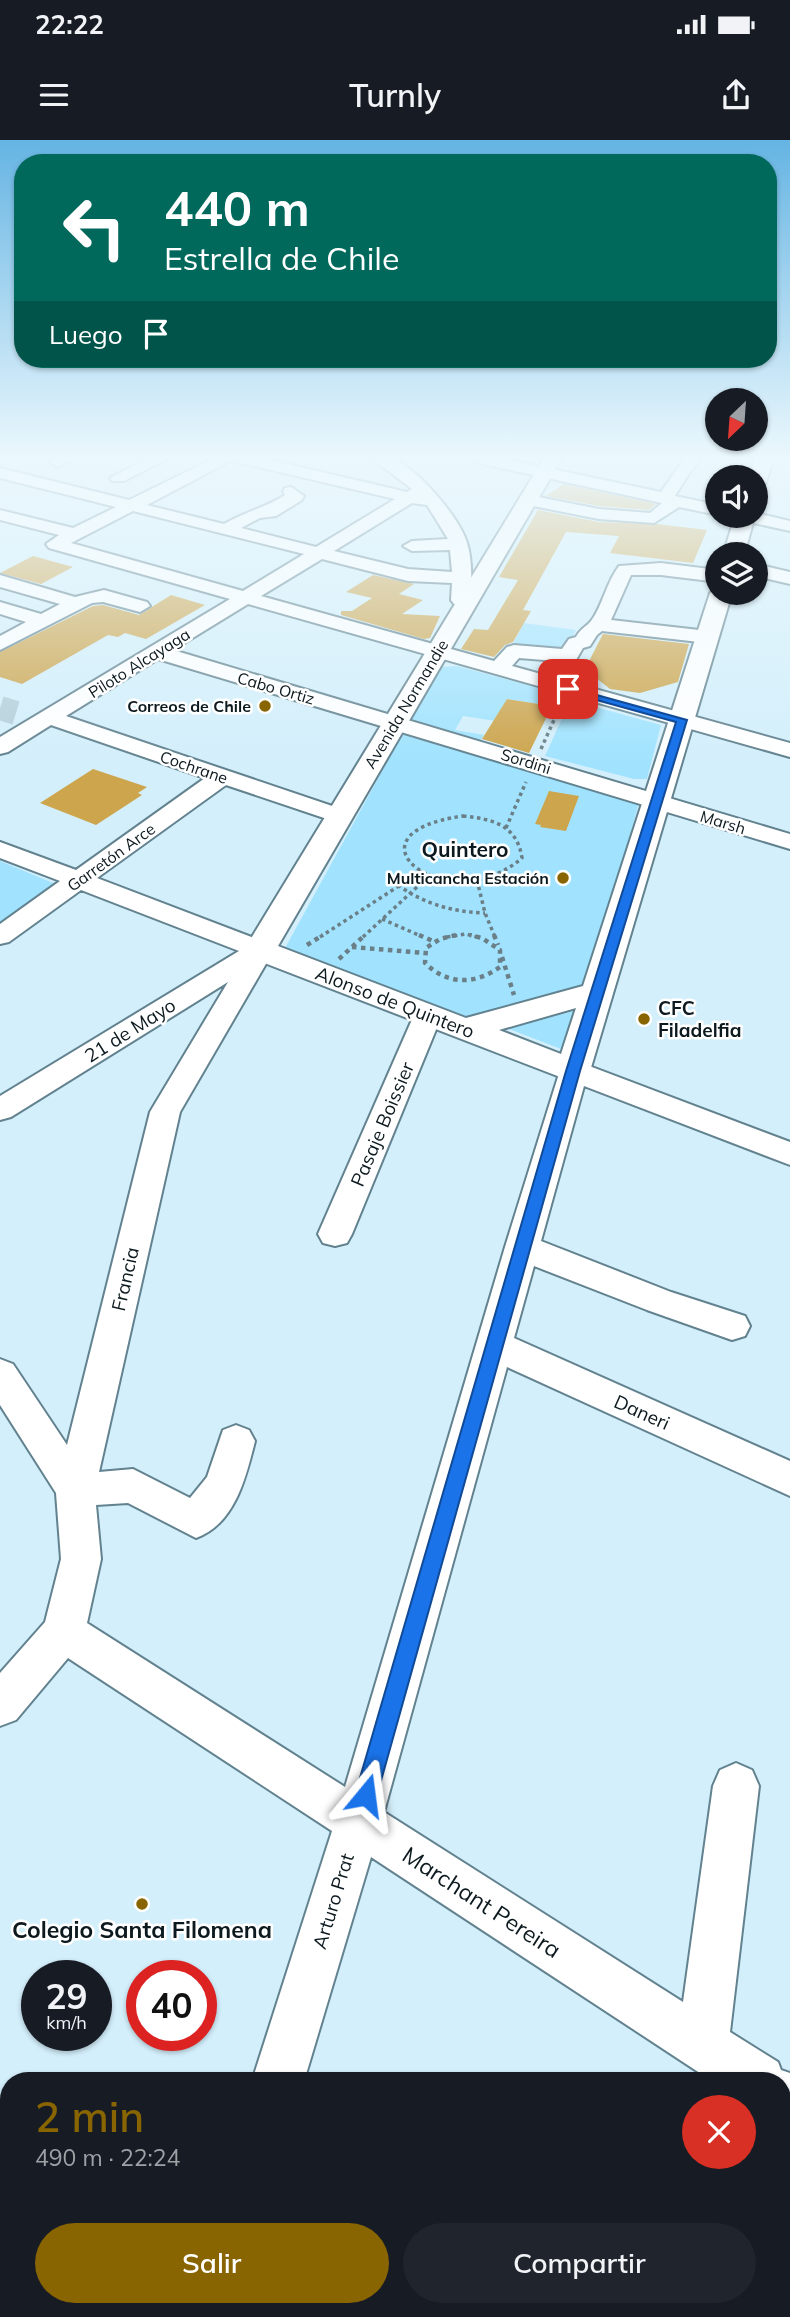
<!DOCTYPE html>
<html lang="es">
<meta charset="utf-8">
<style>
:root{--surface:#171b24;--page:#20242c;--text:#f1f3f6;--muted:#9ea1a6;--accent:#886501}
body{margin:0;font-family:Mulish,sans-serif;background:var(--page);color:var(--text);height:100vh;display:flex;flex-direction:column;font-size:26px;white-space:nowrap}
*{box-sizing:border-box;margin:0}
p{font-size:23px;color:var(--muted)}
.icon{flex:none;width:38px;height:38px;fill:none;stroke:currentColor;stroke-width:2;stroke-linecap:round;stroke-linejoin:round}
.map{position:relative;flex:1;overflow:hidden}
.details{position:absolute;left:0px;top:1932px;width:791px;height:245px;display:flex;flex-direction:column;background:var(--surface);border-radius:28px 28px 0 0;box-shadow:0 2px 5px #0004}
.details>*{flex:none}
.banner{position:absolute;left:14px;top:14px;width:763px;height:214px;border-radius:28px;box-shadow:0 2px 5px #0004;background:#00695c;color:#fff;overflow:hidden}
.needle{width:46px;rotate:205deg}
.fabs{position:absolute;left:705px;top:248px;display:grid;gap:14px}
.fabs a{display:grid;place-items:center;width:63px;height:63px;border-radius:50%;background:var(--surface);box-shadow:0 2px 5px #0004;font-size:35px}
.speed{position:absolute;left:21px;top:1820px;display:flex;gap:14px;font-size:35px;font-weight:700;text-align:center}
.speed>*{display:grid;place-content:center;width:91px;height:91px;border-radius:50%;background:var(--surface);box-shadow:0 2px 5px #0004;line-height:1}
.speed small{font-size:18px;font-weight:400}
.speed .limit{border:10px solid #d22;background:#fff;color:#111}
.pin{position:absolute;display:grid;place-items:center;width:60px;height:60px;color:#fff;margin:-30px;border-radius:14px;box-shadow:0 4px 10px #0006}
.me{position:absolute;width:77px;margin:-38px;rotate:16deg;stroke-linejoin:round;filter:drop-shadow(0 0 5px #0008)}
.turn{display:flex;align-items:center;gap:24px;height:147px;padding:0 35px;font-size:32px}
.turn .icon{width:91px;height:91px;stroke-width:2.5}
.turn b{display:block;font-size:49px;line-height:60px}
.then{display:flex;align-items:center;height:66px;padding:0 35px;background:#0003;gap:14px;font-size:26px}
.round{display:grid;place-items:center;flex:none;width:74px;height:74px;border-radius:37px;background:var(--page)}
.summary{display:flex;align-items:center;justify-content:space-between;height:119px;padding:0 35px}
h1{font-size:42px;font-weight:600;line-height:52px;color:var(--accent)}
.primary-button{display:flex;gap:14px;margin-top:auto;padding:14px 35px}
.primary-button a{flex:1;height:80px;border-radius:42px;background:var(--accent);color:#fff;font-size:28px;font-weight:600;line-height:80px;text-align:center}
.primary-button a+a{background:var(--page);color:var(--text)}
.status{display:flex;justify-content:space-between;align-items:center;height:49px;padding:0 35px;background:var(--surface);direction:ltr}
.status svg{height:19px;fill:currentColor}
header{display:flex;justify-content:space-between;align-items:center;height:91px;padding:0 35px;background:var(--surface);font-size:32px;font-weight:600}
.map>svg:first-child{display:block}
.green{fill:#a1e3fe}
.building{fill:#cda54d}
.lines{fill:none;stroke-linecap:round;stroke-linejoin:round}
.minor-tunnel{stroke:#b5cfda;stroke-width:24;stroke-dasharray:24 11;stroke-linecap:butt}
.minor-casing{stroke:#62828f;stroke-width:4}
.major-casing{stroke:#62828f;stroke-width:4}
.path-far1{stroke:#6a7f87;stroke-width:3.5;stroke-dasharray:3.5 3.5;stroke-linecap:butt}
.path{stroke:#6a7f87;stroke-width:4.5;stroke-dasharray:4.5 4.5;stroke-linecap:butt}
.minor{fill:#fff;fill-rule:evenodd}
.major{fill:#fff;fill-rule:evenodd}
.route{fill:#1a73e8;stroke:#114b97;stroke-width:2}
.poi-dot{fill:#886501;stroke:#fff;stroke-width:2.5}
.labels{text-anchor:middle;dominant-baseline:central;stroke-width:5;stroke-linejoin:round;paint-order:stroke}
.far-street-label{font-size:16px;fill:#0c191e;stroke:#fff}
.far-poi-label{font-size:16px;font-weight:bold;fill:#0c191e;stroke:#fff;text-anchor:end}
.street-label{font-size:19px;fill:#0c191e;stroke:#fff}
.poi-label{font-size:19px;font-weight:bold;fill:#0c191e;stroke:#fff;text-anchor:start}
.far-district-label{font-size:21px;font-weight:bold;fill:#0c191e;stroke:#fff}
.near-street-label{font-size:23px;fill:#0c191e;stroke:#fff}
.near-poi-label{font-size:23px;font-weight:bold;fill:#0c191e;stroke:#fff}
</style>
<div class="status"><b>22:22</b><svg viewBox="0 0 49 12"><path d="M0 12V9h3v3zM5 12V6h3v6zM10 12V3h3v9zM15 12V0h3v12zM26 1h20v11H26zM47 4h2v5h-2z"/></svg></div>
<header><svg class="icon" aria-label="menu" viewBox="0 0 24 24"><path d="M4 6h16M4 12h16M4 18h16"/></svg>Turnly<svg class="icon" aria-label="share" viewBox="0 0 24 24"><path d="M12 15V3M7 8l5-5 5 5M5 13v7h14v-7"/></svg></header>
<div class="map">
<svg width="790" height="2177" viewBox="0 0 790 2177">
<rect width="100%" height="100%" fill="#d3effb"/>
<path class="green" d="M524,483l52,7 -12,24 -53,-7z
M457,526l100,27 -5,13 -45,-7 -11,22 -33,-5 -8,14 29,5 -5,8 -72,-19 35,-57z
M581,563l80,22 -14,54h-13l-89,-23 23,-51z
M403,593l236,69 -50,185 -116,35 -189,-72z
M0,721l58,24 -58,42z
M574,871l-13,38 -54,-21z"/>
<path class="building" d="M564,344l92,20 -7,6 -50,-4 -53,-10z
M538,370l61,12 58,2 50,6 -14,33 -83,-10 9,-17 -53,-4 -43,78 8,1 -18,31 -8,3 -11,12 -33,-8 13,-20 14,1 30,-50 -19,-3z
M33,416l40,11 -32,17 -41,-11z
M373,435l41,9 -15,10 24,6 -21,14 38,2 -10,22 -6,1 -83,-24v-4h11l20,-13 -26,-6z
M171,455l34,10 -59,34 -21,-6 -7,4 -10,-2 -86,49 -22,-7v-25l93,-46 10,-1 36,10z
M603,494l86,10 -11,38 -38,11 -30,-4 -25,-20z
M507,559l45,7 -23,47 -47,-14z
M93,629l54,18 -9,6 4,2 -46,30 -56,-22z
M549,651l30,5 -13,35 -26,-4 1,-2 -6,-1z"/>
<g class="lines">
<path class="minor-tunnel" d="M0,568l16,5"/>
<g class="minor-casing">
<path id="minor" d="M54,318h22l-18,9 -8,-5z
M148,318h21l-45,23h-12l-2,-3z
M215,318h46l146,34 5,-3 -41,-31c5,0 11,-1 17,0 25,4 70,58 78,82 7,19 5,40 5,60l-3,4h-14l-3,-4 1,-17 -44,-2 -86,-22 -61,37 233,65 13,-14 7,-2 48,4 7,-10 7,-2c4,-8 10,-10 15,-16 11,-14 15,-38 28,-55l42,-3 57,7v12l-57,-7h-30l-20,45 97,11 7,2 3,4 -3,4 -7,2 -106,-12 -5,4 -7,11 -7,2 -7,12 -7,2 -50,-4 -7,8 278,77v14l-542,-153 -75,46 617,184v15l-632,-190 -92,57 281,95 4,5 -4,5 -8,2 -113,-38 -129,93 173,66 4,6 -94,162 -81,360 34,-3 57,29 17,-21 16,-47 13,-5 13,5 6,11c-9,36 -20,83 -59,97l-68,-35 -32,2 5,54 -14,64 258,164 160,-540 57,-183 11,-3 11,3 206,78v23l-206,-79 -43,155 130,51 74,24 5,10 -5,10 -13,4 -85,-30 -113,-44 -20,72 276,123v35l-283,-129 -123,445 299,190 30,-216 7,-16 16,-7 16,7 7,16 -29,246 48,30 3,8 9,3v54l-8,-3v-43h-70l-341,-224 -67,224h-52l80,-250 -264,-173 -52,62 -16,6v-53l45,-51 16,-63 -5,-66 -56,-88v-46l13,5 54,81 83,-333 78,-130 -217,135 -11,3v-24l239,-145 -158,-61 -72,52 -9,2v-20l60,-43 -60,-23v-16l76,28 129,-92 -154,-53 -43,27 -8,2v-17l230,-138 -181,-51 -3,-4 13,-9 -59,-15v-10l73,18 43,-21 -116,-29v-10l129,32zM234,319l7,4 154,36 -79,48 -75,-19 19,-10 16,-2 26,-16 2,-4 -13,-9 -6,1 -2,4 2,3c-20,13 -41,17 -61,29l-77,-19zM412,363l15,2 21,34 -36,2 -9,5 9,5 38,-1 2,22 -44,-3 -74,-18zM133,371l171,43 -61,37 -172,-48z
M470,318h30l161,34 24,-34h17l-12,14 -15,24 43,9v10l-39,-8 -25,16 -55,-4 -71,-14 -6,-1 -2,-4 2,-4 6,-1 71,14 51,4 12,-10 -184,-40z
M756,373l34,8v10l-50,-11 -2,-4h18z
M756,424l34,8v12l-34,-8z
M0,435l75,22 29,-7 43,12 3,4 -10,6 -37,-10 -11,1 -92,47v-14l26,-14 -26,-8v-12l41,12 19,-10 -60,-17z
M428,866l10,3 4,6 -90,219 -5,9 -12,3 -12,-3 -5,-9 96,-219 4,-6z
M178,2168h58l-2,9h-58z"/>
</g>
<g class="major-casing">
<path id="major" d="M544,318h18l-284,488 188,72 117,-32 127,-393 8,-6v6h14l-142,478 -5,8 -12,3 -324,-125 -5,-7zM576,868l-15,46 -62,-24z
M755,318h18l-7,25 -10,6v-11h-8z
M735,376h20l-11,39h-21z"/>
</g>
<path class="path-far1" d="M541,609l21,-47
M463,676c30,3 54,9 59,42 -74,64 -188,-24 -59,-42z
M506,688l20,-46
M477,740l8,33 10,24
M398,745c26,19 55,27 87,28
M382,779l41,18
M320,797l102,-66
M363,797l68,-63
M447,797l19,-3 11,3"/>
<path class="path" d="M419,795l14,6
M456,795l-16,4 -14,9 -1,15c22,22 50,22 75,4v-17l-18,-12 -12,-3
M494,795l4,10
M307,805l16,-10
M352,807l72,6
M502,817l12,38
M339,819l26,-24"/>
<use href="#minor" class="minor"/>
<use href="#major" class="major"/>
</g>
<linearGradient id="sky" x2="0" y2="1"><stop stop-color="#65b4e3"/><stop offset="0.51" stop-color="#ebf8fd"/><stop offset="1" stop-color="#ebf8fd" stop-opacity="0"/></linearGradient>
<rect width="790" height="623" fill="url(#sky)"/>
<path class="route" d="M564,546l123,34 -107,351 -203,724 -4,8 -7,3 -8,-3 -3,-8 211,-724 110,-349 -112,-31z"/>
<g class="poi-dot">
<circle cx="265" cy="566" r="7"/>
<circle cx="563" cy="738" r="7"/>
<circle cx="644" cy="879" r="7"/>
<circle cx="142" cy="1764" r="7"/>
</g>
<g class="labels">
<g class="far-street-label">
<text transform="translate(139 523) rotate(-32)">Piloto Alcayaga</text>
<text transform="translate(276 548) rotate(16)">Cabo Ortiz</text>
<text transform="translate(406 564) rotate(-59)">Avenida Normandie</text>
<text transform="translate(526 621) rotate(17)">Sordini</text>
<text transform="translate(194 627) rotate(19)">Cochrane</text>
<text transform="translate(723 682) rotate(17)">Marsh</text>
<text transform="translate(111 717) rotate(-36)">Garretón Arce</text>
</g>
<g class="far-poi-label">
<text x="251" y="566">Correos de Chile</text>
<text x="549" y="738">Multicancha Estación</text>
</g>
<g class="street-label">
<text transform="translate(395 862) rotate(21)">Alonso de Quintero</text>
<text transform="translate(130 890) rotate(-32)">21 de Mayo</text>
<text transform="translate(382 984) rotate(-67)">Pasaje Boissier</text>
<text transform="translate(125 1139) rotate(-77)">Francia</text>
<text transform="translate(642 1272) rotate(24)">Daneri</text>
<text transform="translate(333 1761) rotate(-73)">Arturo Prat</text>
</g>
<g class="poi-label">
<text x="658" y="868">CFC<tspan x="658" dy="22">Filadelfia</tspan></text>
</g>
<g class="far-district-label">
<text x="465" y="709">Quintero</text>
</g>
<g class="near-street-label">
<text transform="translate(482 1762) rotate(33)">Marchant Pereira</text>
</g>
<g class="near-poi-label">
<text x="142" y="1789">Colegio Santa Filomena</text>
</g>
</g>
</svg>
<div class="fabs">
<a><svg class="needle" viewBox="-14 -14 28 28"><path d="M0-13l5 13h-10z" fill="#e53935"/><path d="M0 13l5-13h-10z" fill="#9ea1a6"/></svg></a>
<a><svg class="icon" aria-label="sound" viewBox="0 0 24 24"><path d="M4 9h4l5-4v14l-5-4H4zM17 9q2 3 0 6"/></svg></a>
<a><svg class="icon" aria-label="layers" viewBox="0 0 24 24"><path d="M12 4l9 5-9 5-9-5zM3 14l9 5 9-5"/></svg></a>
</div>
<div class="speed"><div>29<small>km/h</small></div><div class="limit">40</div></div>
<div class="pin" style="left:568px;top:549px;background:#d93025"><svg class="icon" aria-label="arrive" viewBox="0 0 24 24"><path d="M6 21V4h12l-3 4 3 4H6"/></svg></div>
<svg class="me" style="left:366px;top:1655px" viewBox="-20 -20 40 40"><path d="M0-17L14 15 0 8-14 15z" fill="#1a73e8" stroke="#fff" stroke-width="4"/></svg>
<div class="banner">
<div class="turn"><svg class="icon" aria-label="left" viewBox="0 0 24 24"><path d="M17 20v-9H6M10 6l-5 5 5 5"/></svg><div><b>440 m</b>Estrella de Chile</div></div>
<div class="then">Luego<svg class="icon" aria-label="arrive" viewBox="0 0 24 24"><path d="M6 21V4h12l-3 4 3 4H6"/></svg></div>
</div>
<section class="details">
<div class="summary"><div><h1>2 min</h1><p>490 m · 22:24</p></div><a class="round" style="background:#d93025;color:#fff"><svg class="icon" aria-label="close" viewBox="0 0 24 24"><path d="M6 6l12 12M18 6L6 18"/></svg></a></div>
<div class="primary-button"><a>Salir</a><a>Compartir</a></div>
</section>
</div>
